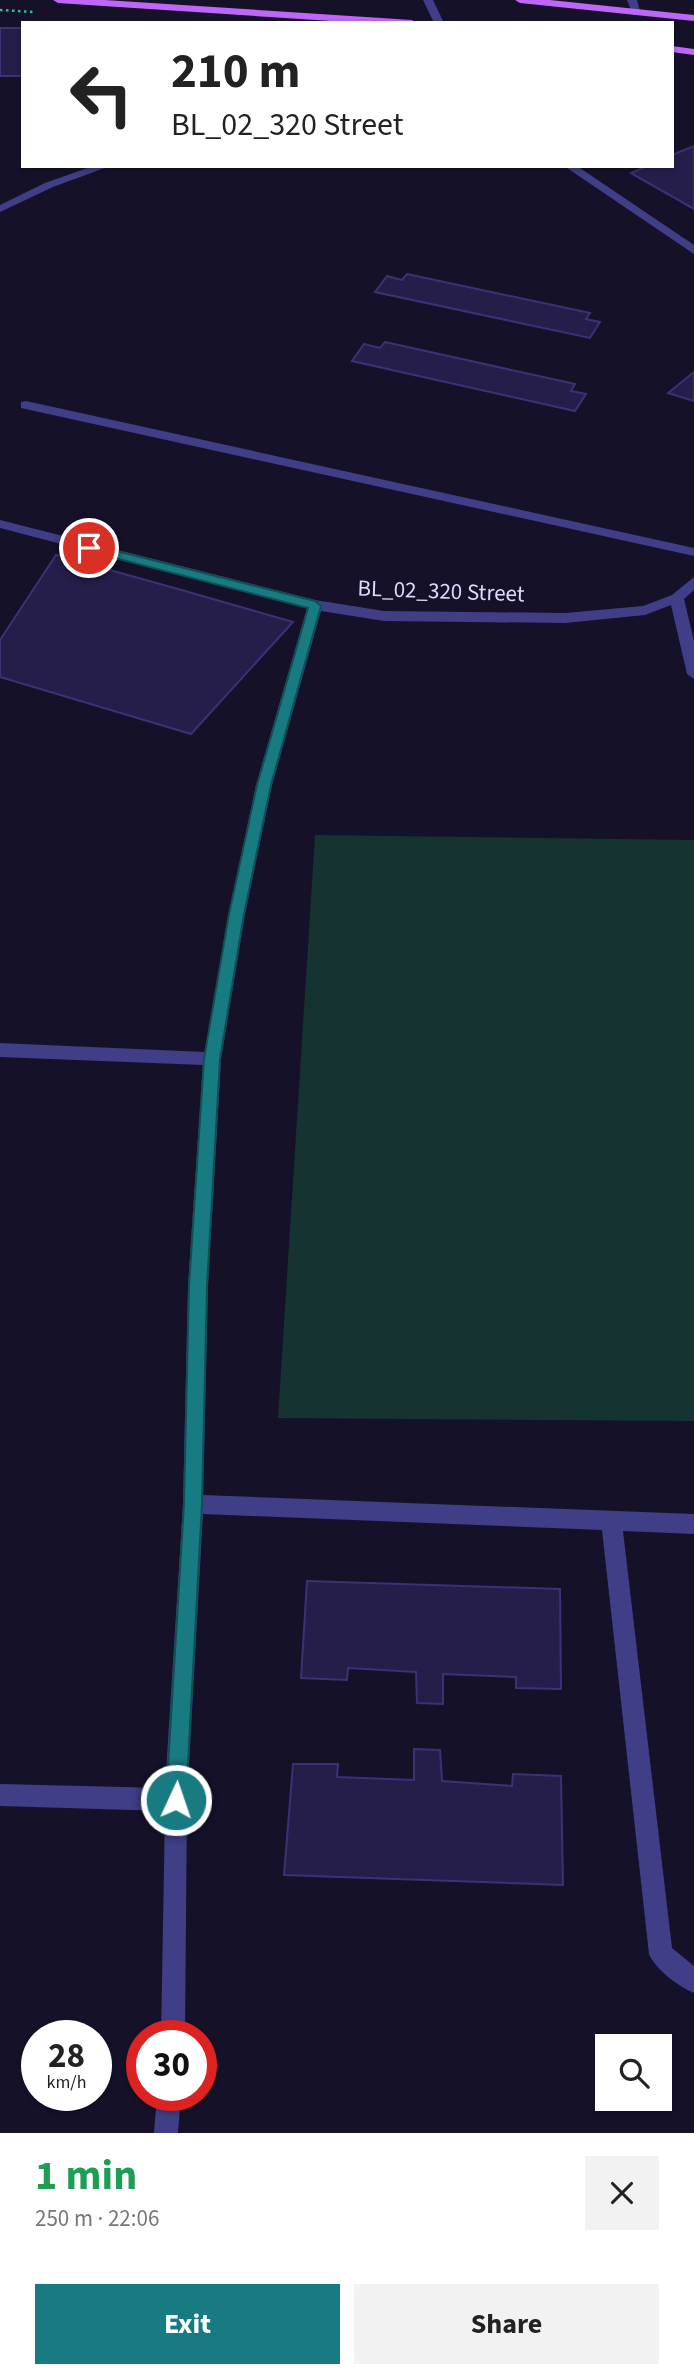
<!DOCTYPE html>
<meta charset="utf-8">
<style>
:root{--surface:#fff;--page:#f2f2f2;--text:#222;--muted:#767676;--accent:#197b82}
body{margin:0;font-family:"Source Sans 3",sans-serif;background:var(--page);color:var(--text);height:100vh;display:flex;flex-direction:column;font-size:26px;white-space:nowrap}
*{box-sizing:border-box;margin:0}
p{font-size:23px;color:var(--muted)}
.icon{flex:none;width:38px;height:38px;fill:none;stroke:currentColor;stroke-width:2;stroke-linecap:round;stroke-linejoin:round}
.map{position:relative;height:2133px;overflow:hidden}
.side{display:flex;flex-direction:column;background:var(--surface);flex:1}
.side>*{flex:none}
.guide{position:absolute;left:21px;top:21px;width:653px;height:147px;border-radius:0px;box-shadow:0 2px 5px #0004;background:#fff;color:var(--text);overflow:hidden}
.controls{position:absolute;left:595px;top:2034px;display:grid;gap:14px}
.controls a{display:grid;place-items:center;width:77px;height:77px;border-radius:0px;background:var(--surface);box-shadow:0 2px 5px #0004;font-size:35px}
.speed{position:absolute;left:21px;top:2020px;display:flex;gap:14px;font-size:35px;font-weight:700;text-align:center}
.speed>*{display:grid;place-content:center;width:91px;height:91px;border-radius:50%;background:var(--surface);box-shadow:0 2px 5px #0004;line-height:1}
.speed small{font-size:18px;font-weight:400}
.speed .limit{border:10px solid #d22;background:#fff;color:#111}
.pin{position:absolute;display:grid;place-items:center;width:60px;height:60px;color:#fff;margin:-30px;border:4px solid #fff;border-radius:50%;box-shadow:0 2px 7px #0007}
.me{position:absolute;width:77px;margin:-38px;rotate:3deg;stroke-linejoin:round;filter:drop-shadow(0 0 5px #0008)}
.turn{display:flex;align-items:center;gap:24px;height:147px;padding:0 35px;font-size:32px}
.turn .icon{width:91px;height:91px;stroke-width:2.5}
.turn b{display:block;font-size:49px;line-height:60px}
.round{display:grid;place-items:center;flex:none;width:74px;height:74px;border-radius:0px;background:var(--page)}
.summary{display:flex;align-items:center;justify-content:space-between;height:119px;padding:0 35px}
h1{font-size:42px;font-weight:700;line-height:52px;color:#1e9e55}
.action{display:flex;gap:14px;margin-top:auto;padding:14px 35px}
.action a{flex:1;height:80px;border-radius:0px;background:var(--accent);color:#fff;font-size:28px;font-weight:700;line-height:80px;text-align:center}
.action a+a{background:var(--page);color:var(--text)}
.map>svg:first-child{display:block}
.green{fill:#153331}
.building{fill:#261e4a;stroke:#3c3175;stroke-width:2}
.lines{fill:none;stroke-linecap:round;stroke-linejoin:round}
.path{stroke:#35b8ac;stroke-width:2.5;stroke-dasharray:2.5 3.5;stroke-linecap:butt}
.minor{fill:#3f3e86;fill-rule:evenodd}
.major{fill:#be66fa;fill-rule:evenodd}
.route{fill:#197b82;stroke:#105054;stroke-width:2}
.labels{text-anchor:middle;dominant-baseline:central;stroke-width:5;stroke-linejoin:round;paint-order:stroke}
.street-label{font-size:23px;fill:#dedbfe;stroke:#151129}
</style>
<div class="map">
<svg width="694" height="2133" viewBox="0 0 694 2133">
<rect width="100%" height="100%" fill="#151129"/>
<path class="green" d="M315,835l379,5v581l-416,-3z"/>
<path class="building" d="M0,28h23v48h-23z
M694,146v63l-63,-36 16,-7h25v-11z
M407,274l183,39 -4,6 14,3 -10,16 -215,-46 12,-16 15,4z
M385,342l190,42 -4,7 15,3 -11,17 -223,-50 12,-17 16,4z
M694,372v29l-26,-8z
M56,555l122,34 115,33 -102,112 -191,-57v-37z
M307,1581l253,8 1,100 -45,-1v-11l-73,-3v30l-26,-1 -1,-31 -68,-4 -1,12 -46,-2z
M414,1749l26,1 2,31 70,5 1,-12 48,2 2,109 -279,-10 9,-111h45l-1,13 77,3z"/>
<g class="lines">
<path class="path" d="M0,10l34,2"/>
<path class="minor" d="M423,0h10l11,23h-10z
M627,0h10l4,15h-8z
M93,166h17l-57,21 -53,25v-7l45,-22z
M564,166h13l117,79v9z
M26,401l668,147v8l-673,-148v-6z
M0,520l315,80 69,11 181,2 78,-7 29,-11 22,-18v13l-10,9 10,42v38l-7,-5 -16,-69 -26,10 -80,8 -181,-2 -63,-10 -49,174 -27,129 -24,145 -13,227 -5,209 491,19v20l-71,-3 49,417 22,18v27c-16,-7 -38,-23 -45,-39l-47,-424 -399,-16 -16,286 -2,235h-24l4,-224 -165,-5v-22l165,4 18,-284 5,-218 15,-221 -203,-8v-14l205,9 24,-138 27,-129 51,-177 -307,-80z
M157,2095h24l-3,38h-24z"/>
<path class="major" d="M53,0h52l307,20 5,3h-56l-303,-20z
M515,0h35l144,15v6l-174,-18z
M672,46l22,3v6l-22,-3z"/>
</g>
<path class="route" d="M89,544l226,57 6,5 -50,179 -27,129 -24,145 -13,227 -5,218 -16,296 -3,8 -7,3 -7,-3 -3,-8 18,-296 5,-218 15,-227 25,-145 28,-129 51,-177 -224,-58v-5z"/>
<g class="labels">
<g class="street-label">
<text transform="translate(441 591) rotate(2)">BL_02_320 Street</text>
</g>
</g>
</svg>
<div class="controls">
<a><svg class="icon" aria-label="search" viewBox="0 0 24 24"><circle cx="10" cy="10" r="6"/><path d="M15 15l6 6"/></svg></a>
</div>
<div class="speed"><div>28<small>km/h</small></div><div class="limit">30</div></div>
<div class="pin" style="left:89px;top:548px;background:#d93025"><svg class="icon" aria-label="arrive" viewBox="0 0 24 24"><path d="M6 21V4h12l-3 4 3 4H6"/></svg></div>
<svg class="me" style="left:176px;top:1800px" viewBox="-20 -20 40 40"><circle r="17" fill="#197b82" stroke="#fff" stroke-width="3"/><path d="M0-11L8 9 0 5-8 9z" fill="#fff"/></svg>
<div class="guide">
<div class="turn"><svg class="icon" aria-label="left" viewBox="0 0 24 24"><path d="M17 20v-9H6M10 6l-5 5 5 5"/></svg><div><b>210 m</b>BL_02_320 Street</div></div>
</div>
</div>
<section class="side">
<div class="summary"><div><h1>1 min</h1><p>250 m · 22:06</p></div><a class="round"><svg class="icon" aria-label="close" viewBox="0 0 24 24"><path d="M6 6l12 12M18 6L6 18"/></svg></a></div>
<div class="action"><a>Exit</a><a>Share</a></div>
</section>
